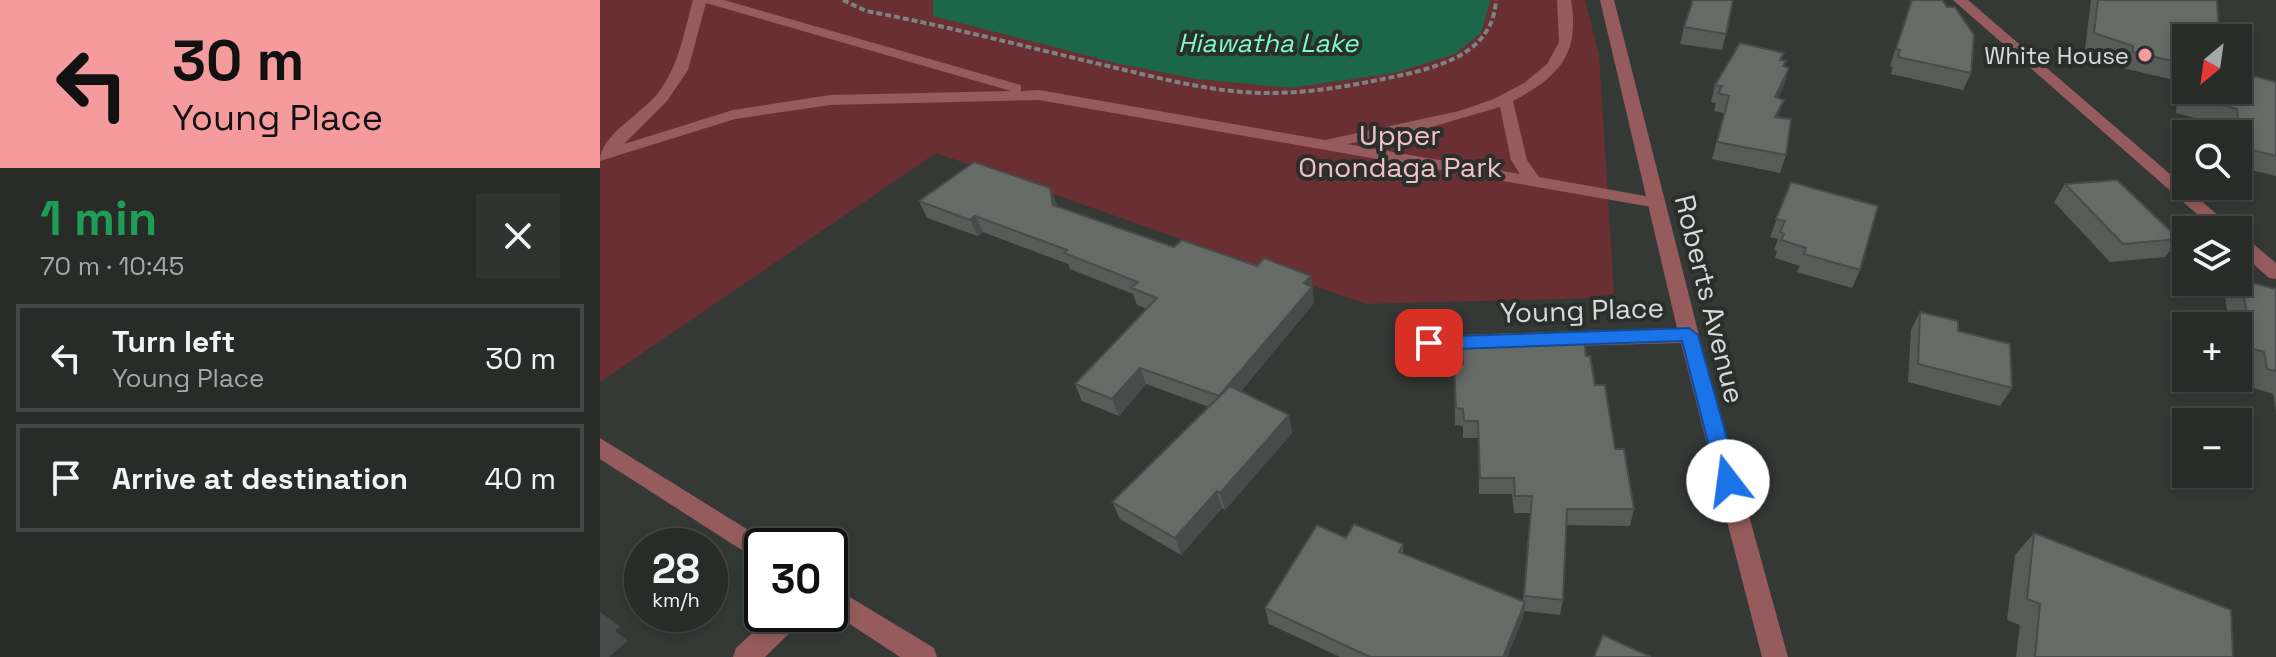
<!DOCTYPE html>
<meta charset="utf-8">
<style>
:root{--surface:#282b28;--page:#303330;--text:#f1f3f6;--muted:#a5a7a8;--line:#444745}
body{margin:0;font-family:"Space Grotesk",sans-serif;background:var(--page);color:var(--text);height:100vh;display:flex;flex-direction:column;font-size:30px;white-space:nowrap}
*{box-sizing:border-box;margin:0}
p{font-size:26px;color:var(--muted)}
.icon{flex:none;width:44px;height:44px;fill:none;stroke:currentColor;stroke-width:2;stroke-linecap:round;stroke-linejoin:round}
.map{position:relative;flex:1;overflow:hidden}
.panel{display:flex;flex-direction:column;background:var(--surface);width:600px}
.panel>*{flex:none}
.hud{background:#f59b9d;color:#111;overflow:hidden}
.needle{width:52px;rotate:209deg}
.buttons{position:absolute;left:1572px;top:24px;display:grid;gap:16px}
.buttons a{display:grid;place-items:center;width:80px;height:80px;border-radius:0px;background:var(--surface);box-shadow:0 4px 12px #0003,0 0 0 2px var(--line);font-size:40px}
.speed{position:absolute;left:24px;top:528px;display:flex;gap:16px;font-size:40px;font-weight:700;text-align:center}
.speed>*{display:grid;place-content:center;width:104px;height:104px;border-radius:50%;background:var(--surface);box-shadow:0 4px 12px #0003,0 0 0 2px var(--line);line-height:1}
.speed small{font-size:20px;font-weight:400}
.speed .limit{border:4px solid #111;border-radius:12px;background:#fff;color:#111}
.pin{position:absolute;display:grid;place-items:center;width:68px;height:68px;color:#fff;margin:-34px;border-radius:16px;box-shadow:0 4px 12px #0006}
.me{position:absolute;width:88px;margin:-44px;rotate:345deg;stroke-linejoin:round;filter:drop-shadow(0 0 6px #0008)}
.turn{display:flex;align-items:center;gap:28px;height:168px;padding:0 40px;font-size:36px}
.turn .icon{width:104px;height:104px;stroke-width:2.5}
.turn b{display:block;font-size:56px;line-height:68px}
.round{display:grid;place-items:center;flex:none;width:84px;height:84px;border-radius:0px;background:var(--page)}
.summary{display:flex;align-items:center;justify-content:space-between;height:136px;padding:0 40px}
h1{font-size:48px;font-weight:700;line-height:60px;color:#1e9e55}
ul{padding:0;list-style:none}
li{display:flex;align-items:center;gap:24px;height:108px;margin:0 16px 12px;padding:0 24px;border:4px solid var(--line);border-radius:0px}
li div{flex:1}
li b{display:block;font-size:30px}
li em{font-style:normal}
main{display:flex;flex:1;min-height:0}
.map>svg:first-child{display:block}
.green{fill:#692f32}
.water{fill:#1b6747}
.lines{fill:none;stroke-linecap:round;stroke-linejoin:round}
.path{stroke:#7e817f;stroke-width:4;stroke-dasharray:6 3;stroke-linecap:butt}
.service{fill:#965c5d;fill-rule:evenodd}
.minor{fill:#965c5d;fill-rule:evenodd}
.wall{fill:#585c59;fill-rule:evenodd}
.shaded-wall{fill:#474b49}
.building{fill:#666b68;stroke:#474b49;stroke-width:2}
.route{fill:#1a73e8;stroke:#114b97;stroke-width:2}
.poi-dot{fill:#f59b9d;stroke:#2a2f2c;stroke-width:3}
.labels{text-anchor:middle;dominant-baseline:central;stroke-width:8;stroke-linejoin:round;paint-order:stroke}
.far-poi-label{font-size:24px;fill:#d7dad8;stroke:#2a2f2c;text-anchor:end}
.far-water-label{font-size:26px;font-style:italic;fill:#7dfcc0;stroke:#2a2f2c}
.park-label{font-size:28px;fill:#f2c1c1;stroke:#2a2f2c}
.street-label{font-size:28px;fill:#d7dad8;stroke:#2a2f2c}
</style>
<main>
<section class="panel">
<div class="hud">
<div class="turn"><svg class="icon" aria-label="left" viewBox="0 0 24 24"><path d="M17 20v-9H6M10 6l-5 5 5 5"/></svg><div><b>30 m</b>Young Place</div></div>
</div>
<div class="summary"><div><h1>1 min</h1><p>70 m · 10:45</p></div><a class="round"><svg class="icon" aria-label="close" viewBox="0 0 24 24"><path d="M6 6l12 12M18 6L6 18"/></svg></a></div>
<ul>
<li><svg class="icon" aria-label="left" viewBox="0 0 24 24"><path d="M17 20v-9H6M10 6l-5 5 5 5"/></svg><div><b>Turn left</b><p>Young Place</p></div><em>30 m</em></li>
<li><svg class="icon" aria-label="arrive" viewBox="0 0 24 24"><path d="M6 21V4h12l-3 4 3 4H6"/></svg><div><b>Arrive at destination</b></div><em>40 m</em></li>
</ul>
</section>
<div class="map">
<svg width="1676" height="657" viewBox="0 0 1676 657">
<rect width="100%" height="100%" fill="#353936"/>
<path class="green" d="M0,0h985l14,55 15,238 -16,5 -232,6 -430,-151 -336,229z"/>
<path class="water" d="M333,0h557v2l-9,31 -26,21 -60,19 -105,15 -93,-9 -77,-15 -187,-48z"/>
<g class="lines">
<path class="path" d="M243,0l23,11c81,15 161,36 242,55 51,12 103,26 155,27 48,1 97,-9 144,-19 42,-10 86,-25 89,-74"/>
<path class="service" d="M93,0h31l297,85v6l18,-1 286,50 134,-29 35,-12 30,-16 23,-19 12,-22 -2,-42h14c9,54 -11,76 -58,101l14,59 12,17 118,21 9,5 -9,5 -618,-108 -209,5 -95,14 -135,42c0,-26 42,-47 58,-68 21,-27 26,-61 35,-93zM106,3l305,88 -181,4 -97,15 -109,34 43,-43 21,-31zM900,107l11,53 9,14 -173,-30 81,-16z"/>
<path class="minor" d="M1000,0h14l85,335 89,322h-26l-81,-314 -252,7 -7,-2 -3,-5 3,-5 7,-2 248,-8z
M1353,0h15l267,230h-20z
M1638,234l6,2 32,27v16l-7,-1 -31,-28z
M0,438l171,106 -9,2v17l-162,-104z
M230,585l104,63 3,9h-37l-70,-46z
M173,614h31l-4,9 -35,34h-32l3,-9z"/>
</g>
<path class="wall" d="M1311,0l60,73 -8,17 -72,-16 2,-7 -3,-1z
M1491,0h126l2,32 31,43 26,7v94l-38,-9v-33h-12l-1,-8 -49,-13 2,-32 -55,-13v-6l-38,-13zM1586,38l52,52h-52z
M1084,27l42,7 -4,16 -42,-6z
M1182,60l4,1 -2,6 5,1 -5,17 -6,13v19l8,38 -6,18 -68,-14 12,-46 -10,-2 2,-8 -5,-1 4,-17z
M1191,182l69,88 -8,18 -55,-16 3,-6 -25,-8 2,-7 -3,-1 4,-11 -8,-2z
M1465,184l114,55 -14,18 -55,5 -56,-60z
M450,188l7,18 117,41 83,19 54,10 3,27 -73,88 48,24 3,18 -67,77 -3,-2 -41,47 -61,-36 -8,-17 97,-95 -63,-23 -27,32 -37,-15 -7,-17 72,-75 -10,-4 -4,-11 -63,-25 -2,-5 -85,-32 -5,4 -51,-18 -8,-17z
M1641,280l35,9v122l-3,-17 -23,-7 -3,-17 -9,-3v-41h-8l-5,-28z
M1320,312l38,19 54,57 -12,18 -92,-24 3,-52z
M930,340l56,16 48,153 -4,17 -64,-1 -3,75 -3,15 -36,-4 -1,7 -16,39h-167l-71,-33 -4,-16 81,-70 57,6v10l120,47 7,-88h-16l-2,-19h-33l-1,-56h-15v-12l-8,-1 -1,-61h8v-20h67z
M1434,533l199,124h-217l4,-32 -13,-5 8,-65z"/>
<path class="shaded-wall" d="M1189,68l-5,17 -14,30 5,-18z
M1184,100l-6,17h-3z
M450,188l7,16 2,17 -6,-16z
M375,216l8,16 -5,4 -8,-16z
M711,276l3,27 -91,109 -4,-16z
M540,368l6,16 -27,32 -7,-17z
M689,415l3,18 -67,77 -5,-17z
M617,491l5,17 -41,47 -6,-17z
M925,602l-2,16 -16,39h-4z
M0,612l20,14 -5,5 13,10 -19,16h-9z"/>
<path class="building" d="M1093,0h40l-7,34 -42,-7z
M1312,0h30l5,7h8l19,28 -3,38 -73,-16 2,-7 -4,-1z
M1498,0h119l2,32 27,6 4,37 26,7v74l-31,-8 -1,-8 -4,-1 -3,-30 -50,-13v-6h51v-52h-52v26l-53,-12v-6l-39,-13z
M1140,43l44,10 -4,7 6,1 -3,5 6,2 -14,29 9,3 -9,17 16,2 -5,36 -69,-13 12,-46 -11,-3 4,-7 -7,-1z
M374,162l76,26 3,17 121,42 8,-7 75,26 7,-8 47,18 -7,7 8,4 -93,109 -79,-28 -28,31 -37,-15 82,-86 -26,-10 7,-6 -74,-29 3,-3 -92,-34 -5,4 -51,-19z
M1517,180l62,59 -56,5 -58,-60z
M1191,182l87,24 -18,64 -56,-16 2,-6 -25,-8 3,-6 -4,-2 5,-11 -9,-2z
M1641,280l35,9v82l-9,-2 -3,-17 -11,-3z
M1320,312l38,9v10l52,13 2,44 -94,-24z
M984,339l2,17h4l5,29h10l10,64h9l10,60h-67l-4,91 -39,-4 8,-100h-17l-1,-18h-34l-2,-57h-14l-1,-12 -7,-1 -2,-44h9l-1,-20h68v-4z
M630,386l59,29 -69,78 -3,-2 -42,47 -63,-36z
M754,524l49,20 -4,8 126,50 -22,55h-133l-105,-49 52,-83 29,13z
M1434,533l197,77 2,47h-198l5,-53 -13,-5z
M1003,635l48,22h-57z"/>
<path class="route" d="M1089,328l9,7 41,146 -3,6 -8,3 -7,-3 -3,-6 -36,-140 -253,9 -9,-7 9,-6z"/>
<circle class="poi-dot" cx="1545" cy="55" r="8"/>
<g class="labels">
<g class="far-poi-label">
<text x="1529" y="55">White House</text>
</g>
<g class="far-water-label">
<text x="668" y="43">Hiawatha Lake</text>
</g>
<g class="park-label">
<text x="800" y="135">Upper<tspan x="800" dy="32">Onondaga Park</tspan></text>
</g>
<g class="street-label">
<text transform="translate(1110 299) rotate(76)">Roberts Avenue</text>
<text transform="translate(982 310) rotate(-2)">Young Place</text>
</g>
</g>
</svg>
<div class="buttons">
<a><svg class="needle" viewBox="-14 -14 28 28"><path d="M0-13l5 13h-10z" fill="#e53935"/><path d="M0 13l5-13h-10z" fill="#a5a7a8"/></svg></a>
<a><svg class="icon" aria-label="search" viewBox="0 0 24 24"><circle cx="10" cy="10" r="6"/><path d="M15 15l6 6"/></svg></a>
<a><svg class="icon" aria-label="layers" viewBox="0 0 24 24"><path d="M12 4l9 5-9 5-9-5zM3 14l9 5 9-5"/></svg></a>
<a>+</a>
<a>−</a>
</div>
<div class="speed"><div>28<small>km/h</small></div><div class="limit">30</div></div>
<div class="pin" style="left:829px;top:343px;background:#d93025"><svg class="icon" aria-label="arrive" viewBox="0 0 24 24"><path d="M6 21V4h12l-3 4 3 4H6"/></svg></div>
<svg class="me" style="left:1128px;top:481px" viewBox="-20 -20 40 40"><circle r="19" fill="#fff"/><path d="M0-13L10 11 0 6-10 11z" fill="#1a73e8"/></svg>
</div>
</main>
